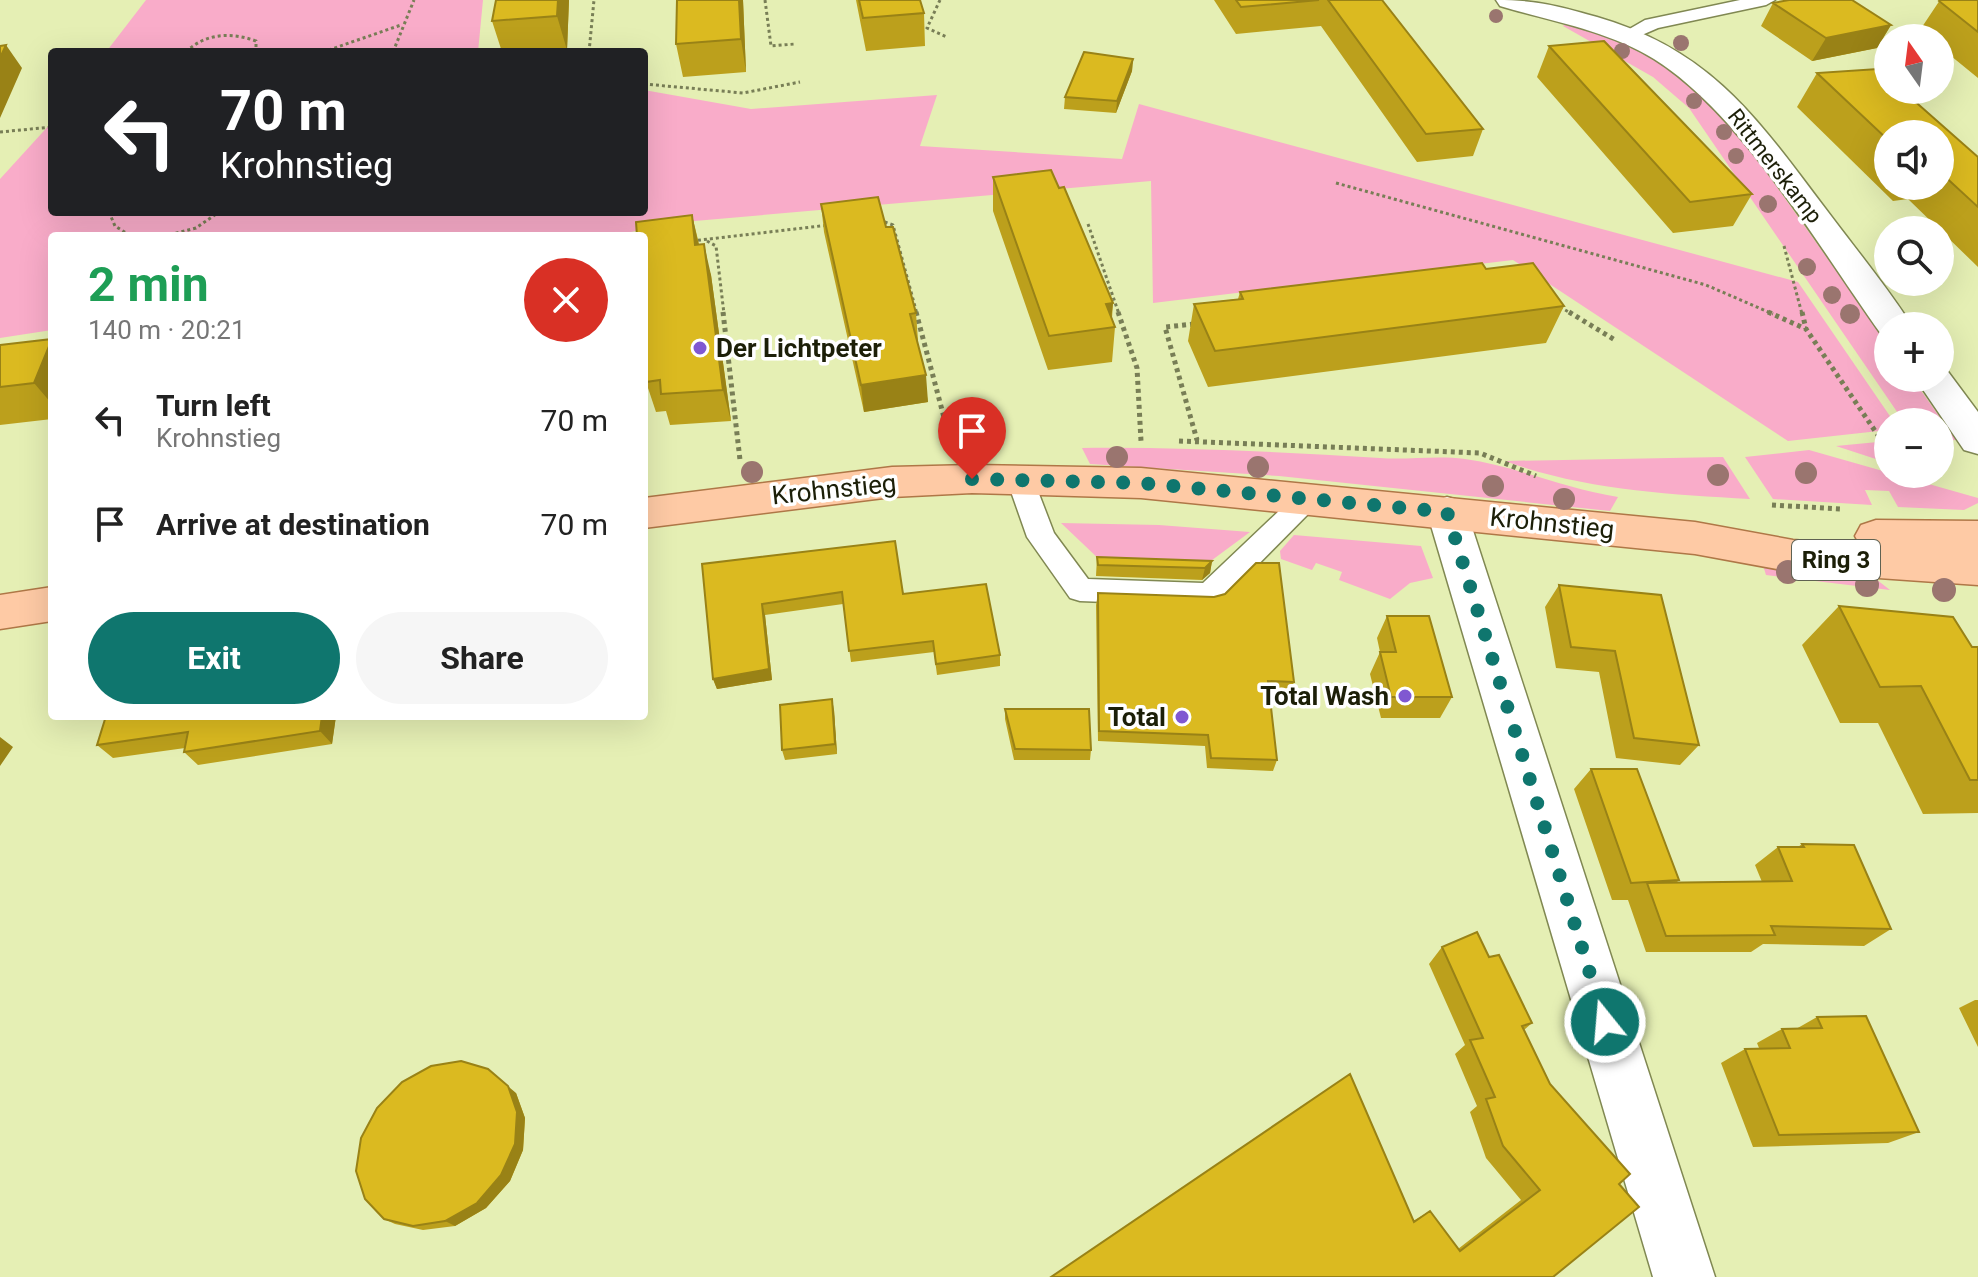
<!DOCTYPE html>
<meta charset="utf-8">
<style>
:root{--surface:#fff;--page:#f6f6f6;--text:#222;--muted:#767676;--accent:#0f766e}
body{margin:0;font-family:Roboto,sans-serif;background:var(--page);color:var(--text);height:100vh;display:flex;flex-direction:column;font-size:30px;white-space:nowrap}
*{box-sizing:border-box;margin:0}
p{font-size:26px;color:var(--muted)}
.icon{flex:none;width:44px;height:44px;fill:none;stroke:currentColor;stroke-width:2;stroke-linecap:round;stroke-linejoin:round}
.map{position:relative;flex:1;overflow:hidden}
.panel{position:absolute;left:48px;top:232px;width:600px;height:488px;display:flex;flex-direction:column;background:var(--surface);border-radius:8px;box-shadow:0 8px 32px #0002}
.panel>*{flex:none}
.banner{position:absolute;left:48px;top:48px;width:600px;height:168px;border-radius:8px;box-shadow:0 8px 32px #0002;background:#202124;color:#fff;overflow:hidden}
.needle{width:52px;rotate:346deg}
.controls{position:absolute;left:1874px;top:24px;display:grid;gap:16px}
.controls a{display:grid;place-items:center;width:80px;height:80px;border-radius:50%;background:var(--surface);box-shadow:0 8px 32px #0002;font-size:40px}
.pin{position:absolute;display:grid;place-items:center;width:68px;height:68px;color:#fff;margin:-82px -34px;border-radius:50% 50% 50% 0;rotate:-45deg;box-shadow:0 0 8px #0007}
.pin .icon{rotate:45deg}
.me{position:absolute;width:88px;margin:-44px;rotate:343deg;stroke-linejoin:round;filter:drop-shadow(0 0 6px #0008)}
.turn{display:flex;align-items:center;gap:28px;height:168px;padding:0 40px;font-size:36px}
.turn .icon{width:104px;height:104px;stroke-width:2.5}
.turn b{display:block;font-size:56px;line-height:68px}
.round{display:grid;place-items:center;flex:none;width:84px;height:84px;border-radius:42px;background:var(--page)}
.overview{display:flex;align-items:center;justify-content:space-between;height:136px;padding:0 40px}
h1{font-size:48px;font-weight:700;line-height:60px;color:#1e9e55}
.action{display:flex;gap:16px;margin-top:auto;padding:16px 40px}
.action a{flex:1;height:92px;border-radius:48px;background:var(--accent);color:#fff;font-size:32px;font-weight:700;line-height:92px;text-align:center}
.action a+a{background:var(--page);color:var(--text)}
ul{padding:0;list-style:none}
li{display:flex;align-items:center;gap:24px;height:104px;padding:0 40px}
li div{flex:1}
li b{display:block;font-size:30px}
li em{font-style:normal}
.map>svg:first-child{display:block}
.green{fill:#f9acc9}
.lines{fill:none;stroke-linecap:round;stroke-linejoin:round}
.lane-casing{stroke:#808852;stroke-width:3}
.street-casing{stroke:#808852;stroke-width:3}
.primary-casing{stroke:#af7747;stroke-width:3}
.path-far1{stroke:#787e56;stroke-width:3;stroke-dasharray:3 3;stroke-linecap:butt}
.path{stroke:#787e56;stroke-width:5;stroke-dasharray:4 4;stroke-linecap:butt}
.lane{fill:#fff;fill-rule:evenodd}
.street{fill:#fff;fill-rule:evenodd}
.primary{fill:#fecaa5;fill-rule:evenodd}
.tree{fill:#9a756f}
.wall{fill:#bca01c;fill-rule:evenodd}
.shaded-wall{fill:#998216}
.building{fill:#dbba20;stroke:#998216;stroke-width:2}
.route{stroke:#0f766e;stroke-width:14;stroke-dasharray:0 25.2}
.poi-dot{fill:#8058d1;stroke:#fff;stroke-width:3}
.labels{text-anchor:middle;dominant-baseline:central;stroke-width:7;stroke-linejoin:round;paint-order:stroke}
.far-street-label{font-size:22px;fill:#1c1f08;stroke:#fff}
.shield{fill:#fff;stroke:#606252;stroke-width:2}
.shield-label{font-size:24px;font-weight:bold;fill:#1c1f08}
.poi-label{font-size:26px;font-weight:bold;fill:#1c1f08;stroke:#fff;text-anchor:end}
.street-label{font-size:26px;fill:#1c1f08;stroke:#fff}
</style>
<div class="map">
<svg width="1978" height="1277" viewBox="0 0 1978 1277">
<rect width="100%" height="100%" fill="#e5efb4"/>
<path class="green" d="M146,0h337l-5,52h-372z
M1566,23l50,17 34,17 36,25 52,50 150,212v34h24l44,62 -16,1v-19h-36l-215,-314 -36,-31 -90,-51z
M644,90l107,19 186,-14 -17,51 202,13 17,-55 659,178 96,140h-6v8l-100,11 -275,-181 -360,43 -2,-122 -468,41 -73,14h-558v94l-52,8v-159l52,-57v90h592z
M1888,441v22l-52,-17z
M1082,448c100,-1 198,4 298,10 28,2 57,-3 85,1 51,7 100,30 153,38l-8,14 -331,-35 -189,-12z
M1809,450l169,48v5l-14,7 -66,-3 -9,-16 -24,-1 7,15 -99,-6 -28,-42z
M1723,457l27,42c-84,-5 -165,-9 -245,-38z
M1061,523l98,2 91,7 -46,34 -103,-5z
M1294,535l127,11 12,32 -23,5 -20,16 -51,-19 3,-8 -26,-9 -4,7 -31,-11 -1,-8z
M1762,562l110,14 18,14 -124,-15z"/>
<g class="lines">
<g class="lane-casing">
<path id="lane" d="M1740,0h35l-9,5 -108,23 -30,13 -9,-6 26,-15z
M1021,470l10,3 23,60 34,46 115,4 97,-92 10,-3 10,3 4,7 -104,105 -10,3 -130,-5 -10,-3 -43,-61 -20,-57 4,-7z"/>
</g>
<g class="street-casing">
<path id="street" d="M1496,0c40,0 63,6 101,17 114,33 160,101 228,191 29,39 61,77 87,118h-24v10l-7,-2c-61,-85 -139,-220 -227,-275 -45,-28 -103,-38 -154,-53z
M1940,367l6,2 32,43v42l-14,-4 -49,-72h25z
M1447,497l14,4 6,11 248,765h-62l-226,-765 6,-11z"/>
</g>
<g class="primary-casing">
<path id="primary" d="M972,465l169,3 554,54 98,18 67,5 -5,-9 6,-11 15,-5 102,1v64l-185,-13 -98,-18 -554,-56 -169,-5 -80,4 -248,31v-30l248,-31z
M52,587v34l-52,8v-34z"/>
</g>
<path class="path-far1" d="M765,0l6,46 24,-2
M940,0l-13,28 20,9
M186,52c19,-19 46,-20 70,-11v11
M323,52l78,-27
M393,52l21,-52
M589,52l5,-52
M644,84l99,9 57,-11
M0,132l52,-5
M1336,183l370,102 67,29
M109,212l6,14 16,10
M879,220l14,5 24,89
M1088,224l31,90
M164,236l32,-8 23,-16
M692,241l137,-16
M707,241l9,5 8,68
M1784,246l18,68
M1560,307l12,7"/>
<path class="path" d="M723,312l17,148
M916,312l34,128
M1118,312l19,56 4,73
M1569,312l46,28
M1768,312l38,17 82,121
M1802,312l4,17
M1194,324l-29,3 32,113
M1179,441l301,12 56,23
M1772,505l70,4"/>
<use href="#lane" class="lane"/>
<use href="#street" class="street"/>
<use href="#primary" class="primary"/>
</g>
<g class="tree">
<circle cx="1496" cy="16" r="7"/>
<circle cx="1681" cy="43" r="8"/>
<circle cx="1622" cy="51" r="8"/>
<circle cx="1694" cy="101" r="8"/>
<circle cx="1724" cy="132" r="8"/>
<circle cx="1736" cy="156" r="8"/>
<circle cx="1768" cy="204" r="9"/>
<circle cx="1807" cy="267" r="9"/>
<circle cx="1832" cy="295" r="9"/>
<circle cx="1850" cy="314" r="10"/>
<circle cx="1117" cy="457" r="11"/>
<circle cx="1258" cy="467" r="11"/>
<circle cx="752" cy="472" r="11"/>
<circle cx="1806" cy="473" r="11"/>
<circle cx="1718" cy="475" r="11"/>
<circle cx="1493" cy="486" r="11"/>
<circle cx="1564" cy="499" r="11"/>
<circle cx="1788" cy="572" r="12"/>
<circle cx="1867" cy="585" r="12"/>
<circle cx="1944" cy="590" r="12"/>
</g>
<path class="wall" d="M569,0l-2,50 -30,2h-35l-10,-31z
M743,0l3,72 -63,5 -7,-33z
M856,0h64l4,13 1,33 -59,5z
M1214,0h168l101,129 -10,27 -56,6 -96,-136 -85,8z
M1940,0h38v78l-38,-31v-9h-11l-9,-8z
M1773,3l118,22 -14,23 -65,13 -51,-35z
M1549,46l203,148 -19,32 -60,7 -136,-156z
M1133,59l-1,12 -16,42 -52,-4 1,-12z
M1878,69l10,9v12h14l76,67v110l-70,-68 -15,2 -96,-94 20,-34zM1888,134h52v52h-52z
M993,177l66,11 54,115 -1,15 3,9 -3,35 -64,8 -55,-159z
M821,204l65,23 30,86 2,27 -1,1 11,61 -64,10 -40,-180z
M692,215l7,29 12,31 20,146 -61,4 -4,-14 -10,1 -10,-30z
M1486,269l78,37 -18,37 -338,44 -20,-46 6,-37 44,-5 2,-7z
M52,339v80l-52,6v-80z
M1097,557l115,4 -2,12 -8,7 -106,-4z
M702,564l201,30 97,61v11l-63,9 -3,-23 -83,10 -8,-58 -78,11 7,65 -55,9 -4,-10z
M1559,585l140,160 -19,20 -64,-7 -17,-86 -43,-4 -11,-61z
M1098,593l196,89 -4,11 -21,-1 8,68 -4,11 -66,-3 -2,-22 -107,-5 -2,-136z
M1839,606l133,41h6v166l-55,1 -45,-91h-38l-38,-78z
M1387,616l65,81 -12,21h-59l-11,-44 10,-22 -3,-14z
M1005,709l86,41 -1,10h-76l-9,-41z
M834,710l3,44 -52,6 -3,-10z
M106,716h230l-4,28 -134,21 -14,-13 1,-4 -72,10 -16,-13z
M1591,769l88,111 -2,2h85l-7,-17 23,-18h20l4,-3 89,85 -27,17 -101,-2 -12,8h-105l-18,-52h1h-17l-38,-111z
M1442,947l47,10 43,66 -8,7 26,54 3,193h-502l362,-56 17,-10 28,38 63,-49 -35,-42 -16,-46 7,-6 -22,-52 10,-9 -36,-81z
M1975,1000h3v47l-19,-39z
M1817,1017l102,115 -31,11 -135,4 -32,-84 24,-14 14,-1 -2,-5 25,-14h14z
M516,1093l9,25 -2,32 -13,31 -24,27 -31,18 -32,4 -28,-6 -11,-5z"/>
<path class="shaded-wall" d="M558,0h11l-2,50 -10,-34z
M739,0h4l3,72 -5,-33z
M1891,25l-14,23 -65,13 14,-23z
M6,45l16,23 -22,50v-60z
M1133,59l-1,12 -16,42 1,-12z
M692,215l7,31 -4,-1z
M704,244l7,31 20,146 -8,-31z
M1113,303l-3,25 -4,-24z
M52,339v65l-18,-21z
M926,375l2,27 -64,10 -3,-27z
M1212,561l-2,12 -8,7 3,-12z
M762,604l3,11 7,65 -55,9 -4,-10z
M832,699l2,11 3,44 -2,-10z
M322,716h14l-4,28 -12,-13z
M0,737l13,10 -13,19z
M488,1069l28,24 9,25 -2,32 -13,31 -24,27 -31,18 -10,-5z"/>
<path class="building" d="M496,0h62l-1,16 -65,5z
M677,0h62l2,39 -65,5z
M859,0h61l4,13 -61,5z
M1236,0h83l-78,7z
M1328,0h54l101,129 -57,5z
M1789,0h63l39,25 -65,13 -53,-35z
M1940,0h38v32l-39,-31z
M1604,41l148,153 -62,8 -141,-156z
M6,45l-6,13v-12z
M1084,52l49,7 -16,42 -52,-4z
M1878,69l10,9v12h14l76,67v50l-38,-35v-38h-52v6l-71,-67z
M1051,170l8,18 5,-1 49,116 -7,1 9,23 -66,9 -56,-159z
M878,197l8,30h7l23,86 -6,1 16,61 -65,10 -40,-181z
M692,215l3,30 9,-1 19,146 -62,4 -1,-14 -14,2 -2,-36v-110h-7l-1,-14z
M1482,263l4,6 47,-6 31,43 -349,45 -21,-47 49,-5 -3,-7z
M52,339l-18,44 -34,4v-42z
M895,541l8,53 83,-10 14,71 -64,9 -3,-23 -84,10 -7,-59 -80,12 7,65 -56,10 -11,-115z
M1097,557l115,4 -7,7 -107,-3z
M1256,563h23l15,119 -26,-1 9,79 -66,-2 -3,-23 -109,-4 -1,-138 116,4 11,-3z
M1559,585l102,10 38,150 -65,-7 -19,-87 -44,-4z
M1839,606l114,11 19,30h6v133h-8l-49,-94 -41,1z
M1387,616h42l23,81h-61l-11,-45h16z
M832,699l3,45 -53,6 -2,-45z
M1005,709h84l2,41 -76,-1z
M106,716h216l-2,15 -136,21 4,-20 -91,13z
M1591,769h46l42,111 -48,3z
M1802,844l52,1 37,84 -120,-3 4,9 -109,1 -19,-53 145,-2 -14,-34h26z
M1477,932l12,25 10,-2 33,68 -10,3 28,58 80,90 -11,10 20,23 -86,70h-502l299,-203 64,148 16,-11 30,40 80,-61 -37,-44 -17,-47 9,-2 -25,-57 13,-2 -41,-91z
M1866,1016l53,116 -140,3 -34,-86 45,-1 -8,-19 40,-1 -5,-11z
M461,1061l27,8 20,17 9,26 -2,32 -14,31 -24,28 -32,18 -32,5 -29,-7 -19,-20 -9,-28 5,-33 16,-30 25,-26 29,-16z"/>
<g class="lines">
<path class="route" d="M972,479l169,4 306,29 158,510"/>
</g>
<g class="poi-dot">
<circle cx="700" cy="348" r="8"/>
<circle cx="1405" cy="696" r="8"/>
<circle cx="1182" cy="717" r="8"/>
</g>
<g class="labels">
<g class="far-street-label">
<text transform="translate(1775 166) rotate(52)">Rittmerskamp</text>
</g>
<rect class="shield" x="1792" y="540" width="88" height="40" rx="6"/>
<g class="shield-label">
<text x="1836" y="560">Ring 3</text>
</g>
<g class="poi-label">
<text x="716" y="348" text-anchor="start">Der Lichtpeter</text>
<text x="1389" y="696">Total Wash</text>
<text x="1166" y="717">Total</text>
</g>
<g class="street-label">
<text transform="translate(834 489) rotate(-6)">Krohnstieg</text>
<text transform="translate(1552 523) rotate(6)">Krohnstieg</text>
</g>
</g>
</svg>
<div class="controls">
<a><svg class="needle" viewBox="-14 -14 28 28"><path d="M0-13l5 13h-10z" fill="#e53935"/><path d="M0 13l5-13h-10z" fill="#767676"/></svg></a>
<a><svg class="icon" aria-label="sound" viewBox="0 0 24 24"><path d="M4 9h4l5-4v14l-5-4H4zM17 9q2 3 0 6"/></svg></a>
<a><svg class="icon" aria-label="search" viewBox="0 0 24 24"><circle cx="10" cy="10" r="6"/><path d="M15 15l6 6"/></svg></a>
<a>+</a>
<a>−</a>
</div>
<div class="pin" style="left:972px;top:479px;background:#d93025"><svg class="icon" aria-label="arrive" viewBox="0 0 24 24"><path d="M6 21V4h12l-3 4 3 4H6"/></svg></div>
<svg class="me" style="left:1605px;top:1022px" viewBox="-20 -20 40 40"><circle r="17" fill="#0f766e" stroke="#fff" stroke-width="3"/><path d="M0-11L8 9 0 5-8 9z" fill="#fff"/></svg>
<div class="banner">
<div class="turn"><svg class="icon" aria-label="left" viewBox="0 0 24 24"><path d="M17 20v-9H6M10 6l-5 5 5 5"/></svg><div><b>70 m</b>Krohnstieg</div></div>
</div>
<section class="panel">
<div class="overview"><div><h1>2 min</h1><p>140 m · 20:21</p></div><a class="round" style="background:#d93025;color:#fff"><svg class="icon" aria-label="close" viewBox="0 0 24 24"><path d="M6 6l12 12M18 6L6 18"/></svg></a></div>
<ul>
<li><svg class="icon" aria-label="left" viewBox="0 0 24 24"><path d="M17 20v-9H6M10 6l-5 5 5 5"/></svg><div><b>Turn left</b><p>Krohnstieg</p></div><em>70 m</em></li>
<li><svg class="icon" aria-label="arrive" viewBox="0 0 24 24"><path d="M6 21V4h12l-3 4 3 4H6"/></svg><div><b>Arrive at destination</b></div><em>70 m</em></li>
</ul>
<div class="action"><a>Exit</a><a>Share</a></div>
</section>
</div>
